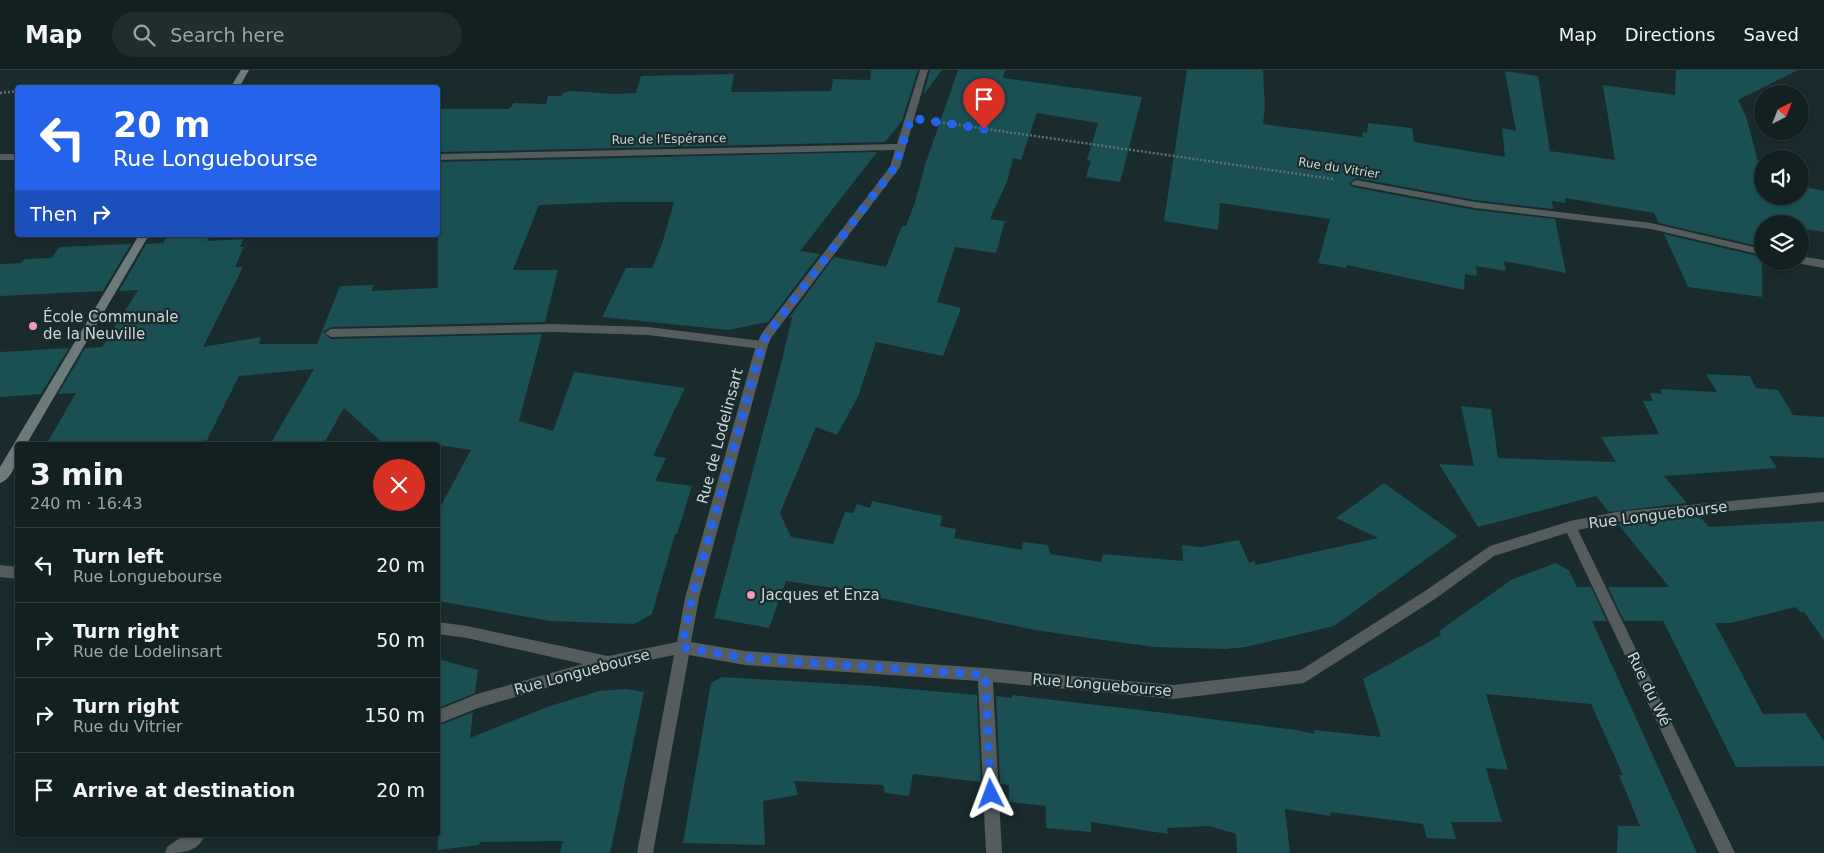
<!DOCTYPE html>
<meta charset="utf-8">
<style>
:root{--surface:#132022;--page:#202d2f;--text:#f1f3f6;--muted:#9da3a5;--line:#323e40}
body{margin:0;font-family:"DejaVu Sans",sans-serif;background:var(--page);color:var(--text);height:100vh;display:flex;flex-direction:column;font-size:19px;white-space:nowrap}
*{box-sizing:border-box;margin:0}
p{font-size:16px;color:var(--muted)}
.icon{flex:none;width:28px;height:28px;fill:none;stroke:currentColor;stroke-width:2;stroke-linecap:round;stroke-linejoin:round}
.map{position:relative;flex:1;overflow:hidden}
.details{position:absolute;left:15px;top:372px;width:425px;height:395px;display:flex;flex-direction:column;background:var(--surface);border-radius:5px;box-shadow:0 1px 4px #0004,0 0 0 1px var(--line)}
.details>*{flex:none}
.hud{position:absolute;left:15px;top:15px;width:425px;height:152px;border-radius:5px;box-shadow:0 1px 4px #0004,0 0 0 1px var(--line);background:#2563eb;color:#fff;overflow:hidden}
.needle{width:32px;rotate:42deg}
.buttons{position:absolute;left:1754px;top:15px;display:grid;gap:10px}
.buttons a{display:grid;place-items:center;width:55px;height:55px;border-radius:50%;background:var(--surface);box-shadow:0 1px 4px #0004,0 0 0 1px var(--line);font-size:25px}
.pin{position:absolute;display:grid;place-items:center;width:42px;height:42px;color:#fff;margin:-51px -21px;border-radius:50% 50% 50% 0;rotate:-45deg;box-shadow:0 0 5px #0007}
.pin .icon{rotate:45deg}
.me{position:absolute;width:55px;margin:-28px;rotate:357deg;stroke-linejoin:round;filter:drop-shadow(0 0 4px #0008)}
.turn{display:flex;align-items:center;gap:18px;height:105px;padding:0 15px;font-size:22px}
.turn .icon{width:65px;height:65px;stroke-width:2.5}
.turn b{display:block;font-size:35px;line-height:42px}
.then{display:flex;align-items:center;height:48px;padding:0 15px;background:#0003;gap:10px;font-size:19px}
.round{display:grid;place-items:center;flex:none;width:52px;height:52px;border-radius:26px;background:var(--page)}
.headline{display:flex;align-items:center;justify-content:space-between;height:85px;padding:0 15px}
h1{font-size:30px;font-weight:700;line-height:38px}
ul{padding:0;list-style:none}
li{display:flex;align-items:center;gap:15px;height:75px;padding:0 15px;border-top:1px solid var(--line)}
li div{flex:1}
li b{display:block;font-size:19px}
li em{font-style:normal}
header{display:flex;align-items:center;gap:30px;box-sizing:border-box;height:70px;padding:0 25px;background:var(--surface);border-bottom:1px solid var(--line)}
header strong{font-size:24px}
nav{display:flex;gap:28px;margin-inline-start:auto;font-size:18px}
.search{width:350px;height:45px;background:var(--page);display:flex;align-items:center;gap:12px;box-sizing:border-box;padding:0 18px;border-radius:28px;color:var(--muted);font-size:19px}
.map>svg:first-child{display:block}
.building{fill:#1a4f53}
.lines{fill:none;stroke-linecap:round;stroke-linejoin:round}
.path{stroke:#617071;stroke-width:2.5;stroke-dasharray:2 2;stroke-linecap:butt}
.lane{fill:#545c5d;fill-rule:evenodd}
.street{fill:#545c5d;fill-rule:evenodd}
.secondary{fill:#6c7a7b;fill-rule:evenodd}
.route{stroke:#2563eb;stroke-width:9;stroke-dasharray:0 16.2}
.poi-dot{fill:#ef9ab8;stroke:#192b2d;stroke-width:2}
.labels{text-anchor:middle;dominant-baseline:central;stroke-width:4.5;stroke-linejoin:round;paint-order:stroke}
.far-street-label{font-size:12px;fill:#cbd6d7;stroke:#192b2d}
.poi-label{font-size:15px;fill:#cbd6d7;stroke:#192b2d;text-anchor:start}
.street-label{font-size:15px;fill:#cbd6d7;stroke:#192b2d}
</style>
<header>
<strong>Map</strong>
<div class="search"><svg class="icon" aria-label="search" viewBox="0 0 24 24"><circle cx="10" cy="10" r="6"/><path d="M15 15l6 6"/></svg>Search here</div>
<nav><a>Map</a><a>Directions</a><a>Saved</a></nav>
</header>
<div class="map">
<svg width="1824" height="783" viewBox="0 0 1824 783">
<rect width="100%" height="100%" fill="#192b2d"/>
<path class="building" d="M871,0h47l-16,51 -17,21 -447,10v-43h71l5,-6 32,1 2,-8h13l2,-3 9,-2 43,3 21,-1 5,-17 93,-2 -3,18 100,-1 2,-12 37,1z
M930,0h12l-19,25 7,-24z
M958,0h47l-2,8 139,19 -22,85 -34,-5 5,-16 -4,-1 11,-37 -61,-10 -16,47 -8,-2 -5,21 -18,40 15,2 -9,32 -41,-6 -18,55 24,6 -18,48 -67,-14 -18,55 -21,38 -21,-8 -36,86 11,24 42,7 12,-32 8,1 4,-9 13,4 2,-7 70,15 -2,10 16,3 -2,9 68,12 1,-8 25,3 2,9 51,8 2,-8 80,7 -1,-16 19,2 38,-7 10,23 5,-2 2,4 122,-27 -42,-20 48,-35 74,53 -124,90 -88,21 -21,2 -71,-2 -65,-9 -54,-8 -201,-42 -48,-7 -17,47 -55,-10 68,-258 10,-43 -3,1 45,-61 52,10 16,-41h4l9,-24 10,-37z
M1187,0h76l2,37 -2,17 99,13 1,-5 4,1 1,-10 44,5 2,14 91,15 -3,-29 14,3 -11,-60 33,5 12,75 65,9 -12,-75 72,10 1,-25h122l-60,30 8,16 16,61v19h38v-10l24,5v41l-24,-4v-4l-38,-2v25l-103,-24 -5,-10 -89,-15 1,5 -14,-2 1,8 -78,-9 -119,-22 -7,5 4,4 122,23 80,9 11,54 -62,-12 2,10 -30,-5 1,10 -12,-2 -1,16 -117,-25 -1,3 -28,-5 12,-44 -110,-16 -2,27 -54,-9z
M877,82l-77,99 20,3 -52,68 -39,8 -127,-13 24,-49h26l10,-24 12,-42h-61l-74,3 -26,65h45l-13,52 -214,5 -8,5 8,7 211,-5 -23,87 34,10 21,-59 111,16 -32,68 13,2 -11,23 37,5 -15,48h-2l-23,80 -18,10 -84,-3 -112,-20v-90l33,-61 -33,-5h-53l-41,-37 -21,37 -51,-4 42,-72 -75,7 -34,68 -24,-2 -1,3h-134l30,-52 -18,1 27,-46 17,-1 36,-57 -19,1 27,-47 17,-1 5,-8h42l-3,6 36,-2 -3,8h4l-9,20h8l-40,80 58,-10 -2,7h58l23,-58 34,-1 -3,6 67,-3v-126z
M1664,164l98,23v40l-74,-10z
M131,174l-28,47 -103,5v-32l21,-1 3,-4 28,-1 7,-11z
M69,278l-28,46 -41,3v-45z
M1706,304l44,2 6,12 22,2 15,25 31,2v41l-55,-2 8,12 -113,8 23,27 -78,9 -13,-16 -118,31 -39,-63 35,2 -13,-60 30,3 7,49 118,4 -15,-25 58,-3 -16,-33h10l-3,-8 12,1 -2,-5 57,3z
M1699,446l10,11 115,-6v119l-20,-28h-4l-4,-5 -66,16h-15l48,91 42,-1 19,28v25l-88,1 -73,-146h-39l-16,-34h61l-51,-63z
M1555,493l14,7 8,17h14l16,34h-15l105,232h-80l1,-27h22l-21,-51h4l-32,-71 -105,-10 22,76 -22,-2 16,54h-51l5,17 -29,-1 -4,-14 -93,-12 1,4 -46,-7 5,44h-53l-1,-19 -27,-8 -42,2 1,6 -77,-12v10l-45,-4v-22l-37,-4v-17l-9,-1 -4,-88 16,2v-3l145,17 139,18 19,4 -1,-4 67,7 -18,-58 78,-44 -2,-4 72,-51z
M438,589l40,11 -3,23 -37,15z
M722,607l153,9 102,9 4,87 -68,-8 -4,22 -24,-3 -2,-8 -89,-4 4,14 -35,6 2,44 -82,-2 28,-160z
M627,619l17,3 -34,161h-50l3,-12 -83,1 -1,3 -41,5v-124l35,-14 -3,26 80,-32 49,-15z"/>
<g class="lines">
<path class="path" d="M50,18h2
M0,23l18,-2
M931,51l402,58"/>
<path class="lane" d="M553,254l95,3 114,14 6,4 -6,4 -114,-14 -95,-3 -222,5 -6,-4 6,-4z"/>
<path class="street" d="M920,0h8l-28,97 -129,171 -3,7 -69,253 -8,44 54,9 240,17 188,17 128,-15 124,-79 65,-45 80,-25 46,-9 208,-20v10l-208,20 -38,8 157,323h-16l-152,-320 -73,23 -59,43 -131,84 -131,16 -180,-17 9,171h-16l-8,-172 -233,-16 -56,-10 -36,198h-16l37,-198 -53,11 -143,42 -40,16v-14l39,-16 106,-30 -116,-26 -29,-4v-12l29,4 141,30 69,-14 8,-44 71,-253 6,-12 128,-166 5,-17 -457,10v-6l459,-10z
M0,84h18v6h-18z
M1356,110l119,22 176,21 111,26v6l-111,-26 -176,-21 -122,-23 -2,-2z
M1800,186l24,4v8l-28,-5 -1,-2h5z
M0,495l18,2v12l-18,-2z
M184,765h21c-7,18 -24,18 -40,18l2,-6z"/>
<path class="secondary" d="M241,0h8l-10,18h-9z
M139,165h10l-123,210h-8c0,13 -4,33 -18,38v-16z"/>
</g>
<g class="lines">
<path class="route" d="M984,59l-73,-11 -16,49 -129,169 -4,9 -70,253 -10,49 63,11 240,17 6,119"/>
</g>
<g class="poi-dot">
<circle cx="33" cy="256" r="5"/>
<circle cx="751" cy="525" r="5"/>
</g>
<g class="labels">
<g class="far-street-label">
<text transform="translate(669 69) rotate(-1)">Rue de l'Espérance</text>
<text transform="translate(1339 98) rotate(9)">Rue du Vitrier</text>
</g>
<g class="poi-label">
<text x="43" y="247">École Communale<tspan x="43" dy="17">de la Neuville</tspan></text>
<text x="761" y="525">Jacques et Enza</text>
</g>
<g class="street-label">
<text transform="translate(720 366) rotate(-75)">Rue de Lodelinsart</text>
<text transform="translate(1658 445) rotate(-7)">Rue Longuebourse</text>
<text transform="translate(582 602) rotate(-15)">Rue Longuebourse</text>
<text transform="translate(1102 615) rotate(5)">Rue Longuebourse</text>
<text transform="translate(1649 619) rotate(64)">Rue du Wé</text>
</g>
</g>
</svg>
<div class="buttons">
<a><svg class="needle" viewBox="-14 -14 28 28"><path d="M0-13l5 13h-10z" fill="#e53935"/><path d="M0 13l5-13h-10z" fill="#9da3a5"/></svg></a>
<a><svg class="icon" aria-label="sound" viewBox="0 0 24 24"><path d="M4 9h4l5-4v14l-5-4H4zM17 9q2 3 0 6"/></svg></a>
<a><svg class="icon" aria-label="layers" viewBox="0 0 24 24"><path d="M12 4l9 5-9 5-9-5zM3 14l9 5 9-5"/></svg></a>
</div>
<div class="pin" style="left:984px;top:59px;background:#d93025"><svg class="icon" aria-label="arrive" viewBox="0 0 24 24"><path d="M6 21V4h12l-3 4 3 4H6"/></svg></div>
<svg class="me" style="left:991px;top:724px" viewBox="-20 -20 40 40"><path d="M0-17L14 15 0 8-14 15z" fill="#2563eb" stroke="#fff" stroke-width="4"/></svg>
<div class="hud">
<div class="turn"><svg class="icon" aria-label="left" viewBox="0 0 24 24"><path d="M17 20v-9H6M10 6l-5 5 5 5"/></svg><div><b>20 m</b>Rue Longuebourse</div></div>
<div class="then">Then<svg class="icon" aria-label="right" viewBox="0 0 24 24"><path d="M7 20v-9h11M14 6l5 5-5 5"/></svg></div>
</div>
<section class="details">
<div class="headline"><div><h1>3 min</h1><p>240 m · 16:43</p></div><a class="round" style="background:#d93025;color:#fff"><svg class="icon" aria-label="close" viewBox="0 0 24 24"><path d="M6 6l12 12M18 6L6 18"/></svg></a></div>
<ul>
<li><svg class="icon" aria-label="left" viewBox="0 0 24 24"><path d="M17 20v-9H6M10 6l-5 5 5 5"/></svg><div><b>Turn left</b><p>Rue Longuebourse</p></div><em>20 m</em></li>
<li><svg class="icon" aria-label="right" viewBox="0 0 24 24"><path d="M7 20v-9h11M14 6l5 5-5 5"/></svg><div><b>Turn right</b><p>Rue de Lodelinsart</p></div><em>50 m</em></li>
<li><svg class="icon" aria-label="right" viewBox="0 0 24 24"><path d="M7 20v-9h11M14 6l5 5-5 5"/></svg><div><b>Turn right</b><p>Rue du Vitrier</p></div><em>150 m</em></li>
<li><svg class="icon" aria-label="arrive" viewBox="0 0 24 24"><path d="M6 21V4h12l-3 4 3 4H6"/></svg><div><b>Arrive at destination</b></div><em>20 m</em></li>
</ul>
</section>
</div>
